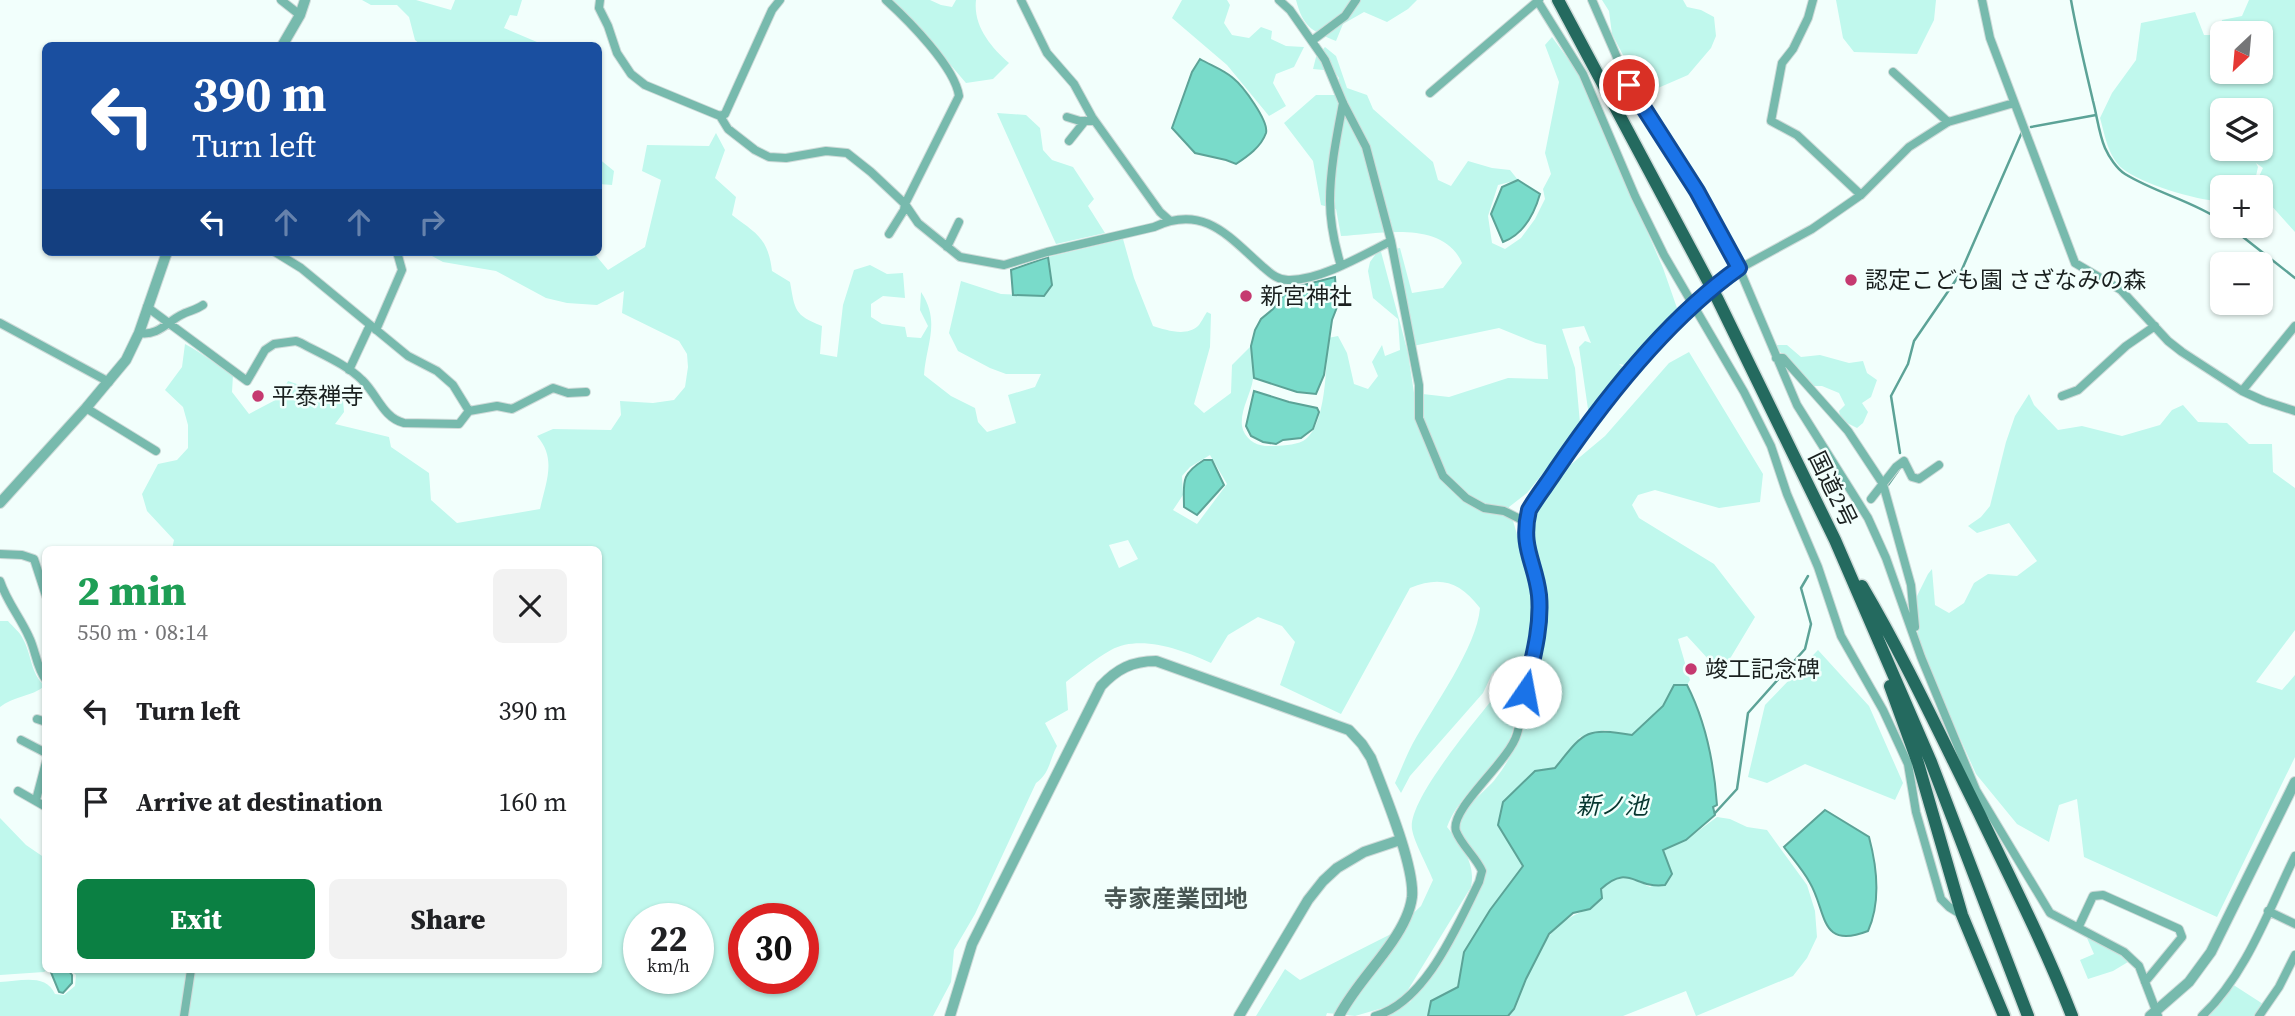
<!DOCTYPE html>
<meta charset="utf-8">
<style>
:root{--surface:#fff;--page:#f2f2f2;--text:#202124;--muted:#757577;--accent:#0b8043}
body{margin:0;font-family:"Source Serif 4","Noto Sans JP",serif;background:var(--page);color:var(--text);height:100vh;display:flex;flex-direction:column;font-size:26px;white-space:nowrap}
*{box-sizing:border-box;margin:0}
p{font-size:23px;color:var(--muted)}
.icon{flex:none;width:38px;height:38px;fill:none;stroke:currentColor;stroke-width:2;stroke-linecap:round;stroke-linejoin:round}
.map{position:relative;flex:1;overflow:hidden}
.sheet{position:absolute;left:42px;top:546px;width:560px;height:427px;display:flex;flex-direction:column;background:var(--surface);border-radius:10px;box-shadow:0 2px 5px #0004}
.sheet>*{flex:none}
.hud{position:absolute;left:42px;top:42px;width:560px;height:214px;border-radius:10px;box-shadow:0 2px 5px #0004;background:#1a4fa0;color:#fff;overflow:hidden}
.needle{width:46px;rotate:206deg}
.controls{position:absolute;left:2210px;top:21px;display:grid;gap:14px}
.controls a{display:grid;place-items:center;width:63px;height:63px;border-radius:10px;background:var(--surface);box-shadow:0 2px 5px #0004;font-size:35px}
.speed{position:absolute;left:623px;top:903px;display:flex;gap:14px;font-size:35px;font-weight:700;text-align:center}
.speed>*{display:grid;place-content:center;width:91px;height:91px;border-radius:50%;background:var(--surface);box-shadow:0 2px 5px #0004;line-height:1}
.speed small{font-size:18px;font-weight:400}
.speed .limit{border:10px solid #d22;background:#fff;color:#111}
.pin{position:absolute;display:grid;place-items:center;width:60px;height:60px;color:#fff;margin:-30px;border:4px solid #fff;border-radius:50%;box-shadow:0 2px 7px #0007}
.me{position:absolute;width:77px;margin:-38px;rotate:12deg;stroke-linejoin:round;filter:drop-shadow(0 0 5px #0008)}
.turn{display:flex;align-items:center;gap:24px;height:147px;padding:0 35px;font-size:32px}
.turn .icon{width:91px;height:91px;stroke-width:2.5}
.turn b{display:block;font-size:49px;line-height:60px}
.lanes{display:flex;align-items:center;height:66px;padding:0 35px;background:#0003;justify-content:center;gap:35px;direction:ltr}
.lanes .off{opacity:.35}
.round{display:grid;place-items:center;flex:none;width:74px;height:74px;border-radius:10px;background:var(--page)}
.headline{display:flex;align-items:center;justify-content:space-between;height:119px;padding:0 35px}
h1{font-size:42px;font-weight:800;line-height:52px;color:#1e9e55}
.primary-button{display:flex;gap:14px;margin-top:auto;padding:14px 35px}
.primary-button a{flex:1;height:80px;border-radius:10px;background:var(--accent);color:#fff;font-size:28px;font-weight:800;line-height:80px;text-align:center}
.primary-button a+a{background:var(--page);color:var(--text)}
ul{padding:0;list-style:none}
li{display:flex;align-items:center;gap:21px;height:91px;padding:0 35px}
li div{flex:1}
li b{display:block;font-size:26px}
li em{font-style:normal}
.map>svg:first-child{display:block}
.green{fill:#c0f8ed;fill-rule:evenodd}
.water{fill:#79dbca;stroke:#5ca397;stroke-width:2}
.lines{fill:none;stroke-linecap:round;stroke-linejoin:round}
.stream{stroke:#5ca397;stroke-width:2.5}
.minor-casing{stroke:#cfdbd9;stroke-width:10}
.tertiary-casing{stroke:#cfdbd9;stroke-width:12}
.trunk-casing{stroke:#cfdbd9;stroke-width:15}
.minor{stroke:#77baad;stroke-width:8}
.tertiary{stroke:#77baad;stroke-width:10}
.trunk{stroke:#246a5f;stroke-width:12}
.minor-bridge-casing{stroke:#cfdbd9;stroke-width:10;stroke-linecap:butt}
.minor-bridge{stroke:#77baad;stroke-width:8}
.route-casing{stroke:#114b97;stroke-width:18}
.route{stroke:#1a73e8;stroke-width:12}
.poi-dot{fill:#c53a70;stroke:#f2fffc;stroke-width:2.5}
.labels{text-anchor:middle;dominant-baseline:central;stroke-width:5;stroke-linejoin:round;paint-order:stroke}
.poi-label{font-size:23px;fill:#1a201f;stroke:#f2fffc;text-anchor:start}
.street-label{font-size:23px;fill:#1a201f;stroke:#f2fffc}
.water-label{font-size:24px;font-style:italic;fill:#06362f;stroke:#f2fffc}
.neighbourhood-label{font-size:24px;font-weight:bold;fill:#495754;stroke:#f2fffc}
</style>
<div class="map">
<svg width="2295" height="1016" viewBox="0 0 2295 1016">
<rect width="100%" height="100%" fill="#f2fffc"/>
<path class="green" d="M362,0h54l35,10 4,-10h67l-5,16 -7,-1 -6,13 40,17h-123l-6,-5 -6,-23 -12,-12h-26z
M888,0h42l11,5 11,2 4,-7h20c-3,26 15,47 33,63l-16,16 -27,4 -53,-62z
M1182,0h45l3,5 -6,18 8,12 17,3 12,-11 11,4 -1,8 15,7 18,1 -10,20 -18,7 -3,9 13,23 -17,10 -42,-51 -55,-47z
M1296,0h121l-9,9 -21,13 -23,-10 -21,12 -7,17c-24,-10 -33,-14 -40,-41z
M1602,0h81l4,7 14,3 13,7 2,19 -5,12 -23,27 -30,13 -24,-12 -22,-42 -3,-23z
M1836,0h100l-2,20 -17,34 -63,-2 -11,-14z
M2249,0h46v232l-34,-38v-7h-7l9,-19 -7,-5 2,4 -2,9 -7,11h-27v14c-22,1 -82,-18 -99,-32 -15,-12 -18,-34 -23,-51l12,-25 24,-33 5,-37 54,-11 9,23h16l2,-15 20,-4zM2222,33h39v39h-39zM2222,110h39v39h-39z
M1552,37l27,37 84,194 14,40 -42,59 -16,-3 9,7 -35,43 -4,2 -10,-69 6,-6 6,2 -7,-17 -22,3 13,39 5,55 -7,13 -46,57 -18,14 26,89 -2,29 -7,31 -19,4 -15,14 -9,19 -73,83 -9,17 -6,-10c6,-13 11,-27 18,-40 20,-36 64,-96 67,-135 -21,-27 -40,-32 -70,-20l-69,126 -61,-29 15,-43 -13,-16 -24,-9 -30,18 -17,28c-28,-13 -71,-29 -100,-13 -16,9 -31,21 -45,32l2,28 -23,13 12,23c-8,15 -7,27 -21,37l-61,131 -21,36 -3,32 -18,34h-933v-34c20,-1 46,-9 55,12l9,1 11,-9 1,-11 -5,-5h527v-420l-426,-1 2,-9 -27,-29 -5,-17 16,-30 19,-4 11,-12v-23l-5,-18 -18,-17 17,-23 3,-23c17,9 32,21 48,31l-1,17 17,22 36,-19 -3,-3 6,-11 55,19 1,12 -9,12 54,13 2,10 38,26 2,27 26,23 83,-14c6,-28 17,-50 -3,-73l16,-7 58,1 10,-15 -1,-14 33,2 21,-3 11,-13 3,-20 -1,-13 -8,-13 -57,-28 2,-22 -27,14 -30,-2 -21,-5 -50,-27 -53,-9 -11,-6 -2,-4h163l15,18 37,-23 16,-67 -19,-9 5,-26 62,1 7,-13 9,17 -10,28 21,19 -4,18c25,19 36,23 40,56l18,11c5,28 4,33 32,44l-2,28 17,3 6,-52 11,-35 16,-5 17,9 16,-1 2,25 -22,-2 -12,8v13l11,7 23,3 2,10 14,1 7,-12 -8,-16 1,-18c20,30 5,52 3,83l27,21 24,12 3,14 9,10 29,-9 -8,-28 27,-8 6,-13h-35l-16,-6 -32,-17 -9,-18 12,-52 40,13 43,2 8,-12 -4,-27 75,-18 11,39 19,48c13,4 33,11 45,0 3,-3 6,-10 9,-14l4,2 -1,33 -16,57 10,9 27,-20 1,-28 19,-19c1,10 4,22 2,33 -2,15 -13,31 -11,47 2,12 13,19 23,20 11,0 28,0 38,-5 24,-13 23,-78 25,-103l10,-2 9,17 7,31 14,5 10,-13 -6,-14 10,-17 3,11 15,-6 -2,-31 -25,-21 -5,-27 2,-9 10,-14 28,105 6,40 35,4 59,-19 40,1 -2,-34 -10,-2 -37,-15 -86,18 -18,-97 5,-1 12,45 31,-5 19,-25c-19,-44 -83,-29 -121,-27l-5,-27 -15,-4 -8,-44 -29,-38 32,-28h19l4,-17 -5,-7 -21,-2 3,-12 9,-10 11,9 11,32 20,7 6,14 60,53 5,18 13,6 17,-25 24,7 18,2 8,10 -20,5 -10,31 4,27 13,6 16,-11 14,-19 10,-20 -2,-10 8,-15 -6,-21 14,-71 -14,-37zM1210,455l17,29 -30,40 -24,-14 10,-15 -1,-19 8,-9zM1128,540l10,19 -19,9 -10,-23zM639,919h59v59h-59zM744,919h59v59h-59z
M997,113l29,2 14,13 3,22 9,10 21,7 21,32 -6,7 17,27 -49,11z
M598,158l16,13 -2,14 -13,-1z
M1774,345h13l14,12 19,-2 29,8 14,-2 4,12 10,7 -6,17 -9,6 6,9 -5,11 -6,5 -16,-8 -2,-9 6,-6 -6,-12 -17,-7h-11z
M1689,352l74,122 -3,28 -41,6 -64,-18 -17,5 -6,10 7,13 75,46 41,53 -27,45 -18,-1 -23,-25 -9,3 12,41 -3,5 -13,1 -11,20 -31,30 -27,-6 -25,7 -25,31 -41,84 9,14 -59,86 -6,35 -27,14 -3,15h-43l25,-14 22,-27 34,-59 15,-55c-6,-10 -19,-21 -22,-32 -4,-17 28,-38 37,-51 10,-13 18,-27 24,-43l23,-113 -14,-76v-23l3,-12 24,-34 49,-41 64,-73z
M2029,394l5,11 24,25 24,-4 40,10 38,-11 12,-15 11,-5 15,17 29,1 22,21h23l1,28 22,16v142l-39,52 26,8 13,-15v82l-78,160 -133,-60 -7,-58 -18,6 -10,37 -32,-18 -41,-50 -57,-127 -4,-47 13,-26 4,-5 3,36 14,8 15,-10 10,-20 14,-9 29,2 20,-15 -28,-38 -32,10 -9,-7 13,-9 9,-11 16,-64 9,-26z
M0,621h8c5,6 12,11 15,18 9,16 7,34 22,47 -14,11 -32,10 -45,21z
M1818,650l51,56 34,77 -8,17 -90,-36 -38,19 -19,-6 17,-72z
M1518,681c-1,21 -1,48 -12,66 -17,29 -47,48 -59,80 15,19 29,36 24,60l-71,116 -45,13 -28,-3 -1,3h-70l29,-47 15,11 91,-46 30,-28 12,-26c-5,-13 -19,-38 -21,-51 -5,-30 73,-120 94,-146z
M1717,817l13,2 17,8 20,3 40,55 8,26 2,26 -10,21 -14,18 -97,40 -10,-25 -63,25h-115c8,-10 11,-22 16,-34 15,-34 29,-63 67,-73 18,-35 23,-39 59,-22l22,-13 -9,-24 23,-10z
M0,818l26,27 19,13 2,112 -3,2 -44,3z
M2087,938l30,14 11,10 -15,9 -25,8 -8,-19 14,-6z
M2232,984l31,20 -8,12h-45l1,-5z"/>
<path class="water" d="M1200,59c10,6 24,11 33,19 10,8 36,43 33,55 -5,14 -18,23 -30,31l-10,-4 -31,-7 -23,-25 20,-56z
M1518,180l22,14c-6,21 -16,40 -37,48l-12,-28 11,-27z
M1048,257l4,28 -8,11 -31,-1 -2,-25z
M1335,277l2,30 -5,13 -8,55 -8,19 -19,-2 -43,-14 -3,-32 4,-16 6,-11 12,-10 15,-20z
M1254,391l35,11 28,6 2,4 -6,17 -12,9 -18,2 -7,4 -13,-2 -12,-6 -5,-10z
M1204,460h8l12,25 -27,30 -13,-8c0,-25 -4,-32 20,-47z
M1674,685h13c19,37 27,78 30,120l-4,2 2,8 -29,25 -23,10 9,24 -7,11c-31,4 -36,-22 -64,4l1,9 -12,11 -17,4 -24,21 -23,45 -12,30 -6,7h-80l3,-15 27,-14 6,-35 26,-42 33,-44 -25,-41 5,-23 32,-31 20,-3c29,-36 30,-41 77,-33l31,-29z
M1825,810l44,27c8,30 12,65 -1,94 -49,19 -41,-19 -58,-48 -7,-13 -17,-24 -26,-36z
M50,970h18l4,5v8l-9,10 -4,-1z"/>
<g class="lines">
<path class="stream" d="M2071,0c6,34 14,67 22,101 4,15 6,33 12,47 4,9 12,21 20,26 31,19 68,27 97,47
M2031,127l65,-12
M2229,226l66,52
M1900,453l-9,-57 17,-32 6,-23 46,-67 62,-142
M1888,485l12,-17
M1715,813l22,-24 11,-76 57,-64 6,-25 -10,-36 7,-12"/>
<g class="minor-casing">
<path id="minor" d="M281,0l19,15
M600,0l-1,8 9,18 9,27 14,21 14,11 75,31 8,13 27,21 14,7 17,1 40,-7 21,2 24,19 34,32 13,19 42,34 44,8 43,-13 107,-25c50,-23 74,9 108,39 8,7 16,15 28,14 31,0 73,-25 101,-39
M886,0c22,20 69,67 73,96l-54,108 -1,6 -15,24
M1021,0l26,53 27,31 18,33 68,95 9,8
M1279,0l11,10 35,50 18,43 23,44 25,94 28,144v33l24,58 23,22 18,10 20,3 22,11
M1537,0l46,74 52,122 29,59 80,137 27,54 16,48 31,73 23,69 42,74 25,54 8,48 25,87 8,8 13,8
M1592,0l37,85 68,106 42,77 58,137 71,113 18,40 35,99 55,133 74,123 74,39 15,14 19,50
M1813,0l-5,18 -15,31 -11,14 -11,58 26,14 64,60
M1982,0l8,38 85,225 46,27 47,51 14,11 60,39 22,10 31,10
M1313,40l32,-24 11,-16
M1893,72l55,50
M1430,93l109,-93
M720,116l5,-2 47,-104 8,-10
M1067,117l13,4h14
M1069,141l16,-20
M947,247l12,-25
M275,252l26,16 107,88 29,15 16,14 16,26
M1341,266c-6,-20 -11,-44 -11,-65 0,-33 7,-66 13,-98
M1735,271l77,-42 49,-34 48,-48 39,-25 66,-19
M147,307l100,74 18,-31 9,-6 22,-3 5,2c20,11 45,21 61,37 15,14 21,38 42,43l55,1 10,-13 28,-5 15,3 41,-21 15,5 18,-1
M0,323l109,59
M376,330l26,-60 -5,-18
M139,333c19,3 27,-10 42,-18 7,-4 15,-5 22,-10
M1776,358h7l65,73 35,53 28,101 4,42
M349,370l21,-45
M2242,391l53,-65
M2062,396l16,-6 48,-44 29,-20
M86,408l70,43
M1871,499l25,-32 8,-6 8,16 7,2 20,-14
M0,554l22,1 12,4 12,37
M0,581c7,21 20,36 29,56 7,14 7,30 17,43
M37,719l9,3
M21,740l25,13
M18,791l28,16
M36,800l10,-38
M2268,911l27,13
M2079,926l14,-30 10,-1 76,34 3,8 -37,45
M184,1016l7,-46
M1375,1016c51,-14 82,-90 104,-134l3,-11c-6,-14 -21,-26 -26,-40 -7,-22 53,-69 61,-97 4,-13 5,-28 8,-41 7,-32 19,-68 14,-100 -6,-34 -19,-46 -10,-83l60,-87 106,-121
M2202,1016c44,-41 67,-107 93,-160
M2259,1016l20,-29 16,-32"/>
</g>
<g class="tertiary-casing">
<path id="tertiary" d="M282,46l18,-31 5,-15
M0,503l86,-95 40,-48 13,-27 28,-81
M950,1016l22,-72 129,-258c16,-17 31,-25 55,-25l193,69 13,14 9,14c12,32 44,108 41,139 -2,16 -11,32 -20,45 -17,25 -38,46 -53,74
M1239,1016l69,-116 15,-19 14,-13 27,-16 36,-12
M2150,1016l39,-34 22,-30 84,-170"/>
</g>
<g class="trunk-casing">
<path id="trunk" d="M1558,0l159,298 118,242 96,222 97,254
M1862,586c43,73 79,151 117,227 32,67 66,133 93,203
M1890,686l28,77 44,152 42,101"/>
</g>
<use href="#minor" class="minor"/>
<use href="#tertiary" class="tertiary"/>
<use href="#trunk" class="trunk"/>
<g class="minor-bridge-casing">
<path id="minor-bridge" d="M1700,297l33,-25"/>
</g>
<use href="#minor-bridge" class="minor-bridge"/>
</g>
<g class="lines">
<g class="route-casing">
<path id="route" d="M1525,692c7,-31 17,-64 14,-97 -4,-34 -19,-47 -10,-85 8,-14 18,-26 27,-40 49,-72 112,-152 183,-202l-42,-77 -68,-106"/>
</g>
<use href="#route" class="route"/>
</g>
<g class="poi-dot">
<circle cx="1851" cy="280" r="7"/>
<circle cx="1246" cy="296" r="7"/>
<circle cx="258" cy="396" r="7"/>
<circle cx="1691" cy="669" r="7"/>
</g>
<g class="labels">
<g class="poi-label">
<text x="1865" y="280">認定こども園 さざなみの森</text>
<text x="1260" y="296">新宮神社</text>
<text x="272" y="396">平泰禅寺</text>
<text x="1705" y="669">竣工記念碑</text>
</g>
<g class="street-label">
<text transform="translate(1833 489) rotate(64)">国道2号</text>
</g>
<g class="water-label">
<text x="1612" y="805">新ノ池</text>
</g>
<g class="neighbourhood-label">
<text x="1176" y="898">寺家産業団地</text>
</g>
</g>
</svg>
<div class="controls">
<a><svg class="needle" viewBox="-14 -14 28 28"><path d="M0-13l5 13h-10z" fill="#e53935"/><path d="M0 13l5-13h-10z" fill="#757577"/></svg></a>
<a><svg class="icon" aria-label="layers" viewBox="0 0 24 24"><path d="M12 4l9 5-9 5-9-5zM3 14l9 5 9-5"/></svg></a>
<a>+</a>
<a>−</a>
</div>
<div class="speed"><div>22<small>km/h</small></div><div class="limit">30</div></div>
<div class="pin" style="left:1629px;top:85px;background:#d93025"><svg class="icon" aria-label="arrive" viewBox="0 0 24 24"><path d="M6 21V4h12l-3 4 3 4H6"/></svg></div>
<svg class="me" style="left:1525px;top:692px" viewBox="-20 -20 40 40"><circle r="19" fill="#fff"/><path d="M0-13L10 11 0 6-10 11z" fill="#1a73e8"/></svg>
<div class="hud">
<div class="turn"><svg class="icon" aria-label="left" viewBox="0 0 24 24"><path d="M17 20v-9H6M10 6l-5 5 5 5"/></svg><div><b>390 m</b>Turn left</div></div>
<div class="lanes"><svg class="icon" aria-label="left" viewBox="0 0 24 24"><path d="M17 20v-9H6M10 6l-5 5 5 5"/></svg><svg class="icon off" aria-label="ahead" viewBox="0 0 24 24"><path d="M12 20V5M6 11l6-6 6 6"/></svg><svg class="icon off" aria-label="ahead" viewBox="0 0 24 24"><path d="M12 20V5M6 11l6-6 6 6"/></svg><svg class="icon off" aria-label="right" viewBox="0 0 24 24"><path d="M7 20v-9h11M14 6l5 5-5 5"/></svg></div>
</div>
<section class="sheet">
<div class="headline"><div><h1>2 min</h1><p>550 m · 08:14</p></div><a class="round"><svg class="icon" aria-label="close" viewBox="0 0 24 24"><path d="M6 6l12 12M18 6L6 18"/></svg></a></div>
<ul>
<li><svg class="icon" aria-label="left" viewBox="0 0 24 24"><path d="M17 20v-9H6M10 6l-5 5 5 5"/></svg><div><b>Turn left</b></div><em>390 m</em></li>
<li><svg class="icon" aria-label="arrive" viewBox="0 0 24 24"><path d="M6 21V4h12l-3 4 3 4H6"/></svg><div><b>Arrive at destination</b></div><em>160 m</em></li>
</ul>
<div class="primary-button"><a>Exit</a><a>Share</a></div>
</section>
</div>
